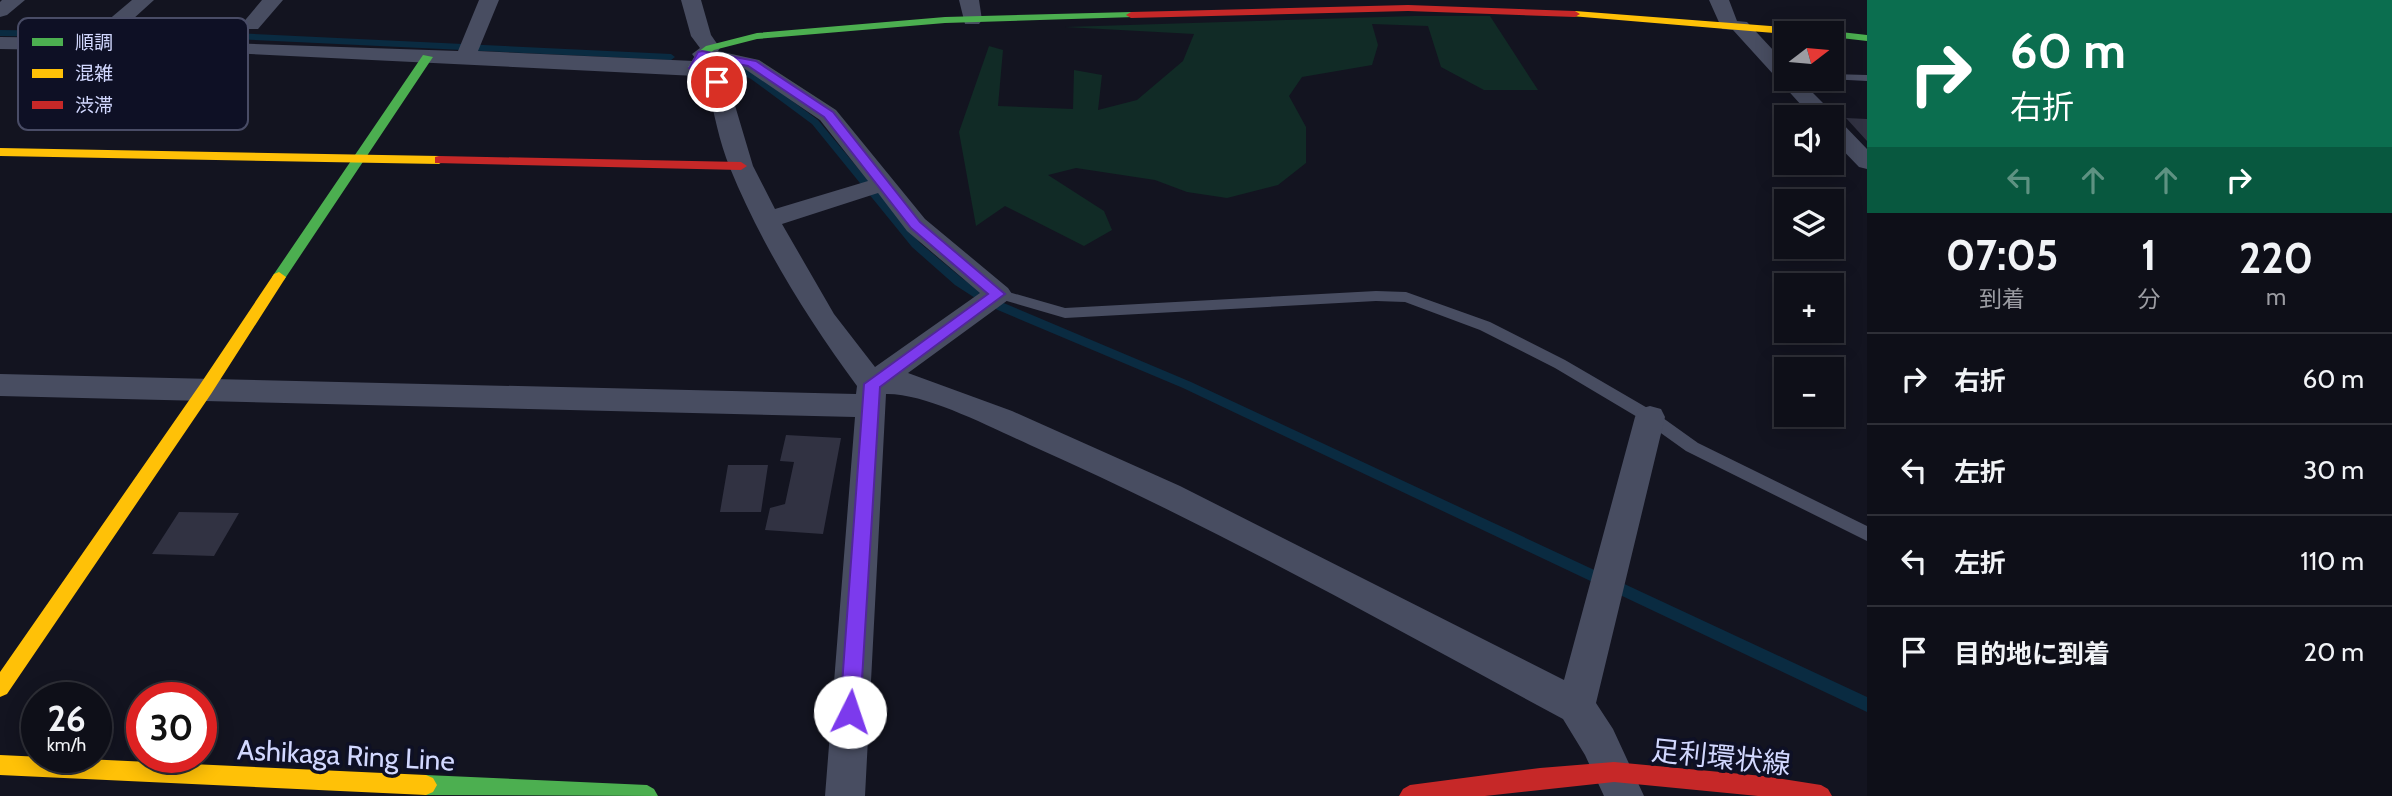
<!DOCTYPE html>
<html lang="ja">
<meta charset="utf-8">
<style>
:root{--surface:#0e0f18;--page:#1c1d25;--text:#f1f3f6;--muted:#9b9ca2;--line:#2e2f37}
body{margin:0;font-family:Cabin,"Noto Sans JP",sans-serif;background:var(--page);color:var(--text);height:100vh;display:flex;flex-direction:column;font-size:26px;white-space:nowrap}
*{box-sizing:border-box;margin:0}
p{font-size:23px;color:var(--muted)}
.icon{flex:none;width:38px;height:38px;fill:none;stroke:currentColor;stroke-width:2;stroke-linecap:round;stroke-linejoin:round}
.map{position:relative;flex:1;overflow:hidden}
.drawer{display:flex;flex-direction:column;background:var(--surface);width:525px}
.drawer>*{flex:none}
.hud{background:#0b6e4f;color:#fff;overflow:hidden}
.needle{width:46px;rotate:74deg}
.fabs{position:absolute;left:1774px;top:21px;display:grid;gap:14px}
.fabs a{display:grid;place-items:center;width:70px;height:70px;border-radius:0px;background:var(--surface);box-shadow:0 4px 18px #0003,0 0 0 2px var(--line);font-size:35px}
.speed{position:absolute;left:21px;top:682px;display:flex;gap:14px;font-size:35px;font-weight:700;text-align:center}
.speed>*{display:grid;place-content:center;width:91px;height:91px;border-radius:50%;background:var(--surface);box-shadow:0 4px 18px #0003,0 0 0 2px var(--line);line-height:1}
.speed small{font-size:18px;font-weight:400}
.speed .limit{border:10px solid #d22;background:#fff;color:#111}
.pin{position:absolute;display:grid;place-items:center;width:60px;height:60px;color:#fff;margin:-30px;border:4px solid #fff;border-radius:50%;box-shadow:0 2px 7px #0007}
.me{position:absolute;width:77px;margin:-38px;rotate:4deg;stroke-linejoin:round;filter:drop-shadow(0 0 5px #0008)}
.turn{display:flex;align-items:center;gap:24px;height:147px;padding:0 28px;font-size:32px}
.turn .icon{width:91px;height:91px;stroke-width:2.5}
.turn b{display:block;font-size:49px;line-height:60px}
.lanes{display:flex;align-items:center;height:66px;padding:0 28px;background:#0003;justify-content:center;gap:35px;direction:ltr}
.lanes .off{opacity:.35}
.eta{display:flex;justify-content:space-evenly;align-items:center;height:119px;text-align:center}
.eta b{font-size:42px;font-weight:700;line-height:49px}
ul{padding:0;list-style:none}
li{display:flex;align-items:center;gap:21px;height:91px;padding:0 28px;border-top:2px solid var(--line)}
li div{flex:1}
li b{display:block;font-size:26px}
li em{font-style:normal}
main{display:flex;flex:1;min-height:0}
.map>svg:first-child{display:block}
.green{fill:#112b26}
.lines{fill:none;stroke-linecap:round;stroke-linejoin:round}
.stream{fill:#0a2b41;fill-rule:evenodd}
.building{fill:#313242}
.lane{fill:#484d61;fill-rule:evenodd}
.street{fill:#484d61;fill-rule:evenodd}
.fast{fill:#4caf50;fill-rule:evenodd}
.slow{fill:#ffc107;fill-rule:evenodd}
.jam{fill:#c62828;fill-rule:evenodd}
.route{fill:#7c3aed;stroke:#51269a;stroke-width:2}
.labels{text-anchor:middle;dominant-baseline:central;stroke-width:7;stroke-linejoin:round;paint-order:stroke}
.near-street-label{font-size:28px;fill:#d2d8ff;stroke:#0e1025}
.key{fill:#0e1025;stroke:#494c66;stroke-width:2}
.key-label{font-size:19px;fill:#d2d8ff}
</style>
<main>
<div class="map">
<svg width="1867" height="796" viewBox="0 0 1867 796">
<rect width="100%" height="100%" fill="#131420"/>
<path class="green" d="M1414,16h76l48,74h-54l-43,-23 -13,-41 -56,-2 6,21 -6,20 -70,12 -13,19 17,31v36l-28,22 -51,13 -40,-6 -32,-12 -79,-12 -28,7 56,36 8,19 -28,16 -79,-40 -29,20 -17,-94 30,-86 14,4 -5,56 75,3 1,-39 28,5 -4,35 39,-10 46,-39 11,-27 -129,-7z"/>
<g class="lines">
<path class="stream" d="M0,30l235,3 436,21 4,3 -4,3 -436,-21 -235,-3z
M720,60h6l31,15 61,45 102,123 43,36 31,20 197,83 676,315v15l-684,-324 -197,-83 -31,-20 -43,-38 -100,-123 -61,-45 -31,-15z"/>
</g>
<path class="building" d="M1846,118l21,1v22z
M786,435l55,3 -18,96 -58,-4 5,-22 15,-4 9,-42 -14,-1z
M728,465h40l-7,47h-41z
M179,512l60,1 -25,43 -62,-2z"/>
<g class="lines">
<path class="lane" d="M1832,74l35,1v6l-39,-2h4z
M998,289l67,19 311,-17 30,1 84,30 75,38 91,53 42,30 169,83v15l-181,-90 -42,-30 -89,-53 -75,-38 -75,-28 -29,-1 -311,17 -72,-21 -2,-3z"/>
<path class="street" d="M2,0h23l-18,15 -7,2v-15z
M132,0h22l-43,39 347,12 21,-51h20l-21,51 216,10 18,5 16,16 25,84 22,43 93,-28 -48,-61 -75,-51 -50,-11 -3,-4 8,-6 -9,-12 -10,-36h20l10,35 9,13 -2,3 41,9 77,50 89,109 83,69 4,6 -4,6 -100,73 104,38 168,75 384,194 71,-263 4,-8 11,-3 11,3 4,8 -69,286 17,26 31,67h-40l-19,-41 -22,-36c-176,-95 -350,-193 -533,-274 -38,-17 -104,-52 -144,-51l-21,402h-40l30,-379 -855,-21v-22l856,20 1,-8c-50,-68 -95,-140 -127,-218 -11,-26 -16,-56 -23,-84l-11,-8 -467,-23 -229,-4v-12l87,1zM878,193l29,38 73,62 -105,74 -41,-53 -52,-90z
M262,0h21l-25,29h-14l-3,-4z
M959,0h20l3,20 -3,4h-14z
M1709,0h20l8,21 10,1 40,43v14h12l33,33 3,5 -2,3 7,1 27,28v20l-8,-2 -27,-28v-22h-20l-79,-87 -11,-1z"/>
<path class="fast" d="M1131,12l4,1v4l-190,6 -188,16 -43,11 -8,6 -8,13 -10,-2 10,-15 8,-6 51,-13 188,-16z
M1832,31l35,4v6l-35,-4v-4h-5z
M423,55l10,2 -149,223h-10l-2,-3 2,-3z
M426,775l221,10 7,4 4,7 -232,-1 -7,-3 -4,-7 4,-7z"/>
<path class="slow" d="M1575,11l246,19 5,3 -39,1 -216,-18 -1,-2z
M0,148l439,8 6,4 -6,4 -439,-8z
M279,272l7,5 -75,117 -204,300 -7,3v-25l199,-286 75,-112z
M0,755l426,20 7,3 4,7 -4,7 -7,3 -426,-20z"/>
<path class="jam" d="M1408,5l167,6 5,3 -5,3 -167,-6 -277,7 -5,-3 5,-3z
M439,156l302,6 6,4 -6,4 -306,-7v-6z
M1614,762l149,14 58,9 7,4 4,7h-74l-144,-14 -129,14h-86l4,-7 7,-4 130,-17z"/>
</g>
<path class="route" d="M702,51l54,10 77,51 87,110 85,72 -125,93 -20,325 -3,7 -7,3 -7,-3 -3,-7 24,-328 124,-90 -77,-66 -87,-111 -76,-51 -43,-8 -4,8 8,3 13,13 -9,3 -24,-17 9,-16z"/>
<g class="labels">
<g class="near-street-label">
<text transform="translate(346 755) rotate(3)">Ashikaga Ring Line</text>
<text transform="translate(1721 757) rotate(6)">足利環状線</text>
</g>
</g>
<rect x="18" y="18" width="230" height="112" rx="10" class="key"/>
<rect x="32" y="38" width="31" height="8" fill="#4caf50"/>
<rect x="32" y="69" width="31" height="9" fill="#ffc107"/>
<rect x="32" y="101" width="31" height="8" fill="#c62828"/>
<g class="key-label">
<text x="75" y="49">順調</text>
<text x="75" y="80">混雑</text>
<text x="75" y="112">渋滞</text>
</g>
</svg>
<div class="fabs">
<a><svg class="needle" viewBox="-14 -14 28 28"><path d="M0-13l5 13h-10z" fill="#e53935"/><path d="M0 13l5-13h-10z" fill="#9b9ca2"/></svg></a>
<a><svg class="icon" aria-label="sound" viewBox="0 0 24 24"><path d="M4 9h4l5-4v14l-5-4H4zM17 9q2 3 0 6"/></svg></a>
<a><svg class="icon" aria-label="layers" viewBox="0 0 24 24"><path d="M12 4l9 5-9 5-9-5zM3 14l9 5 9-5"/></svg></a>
<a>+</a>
<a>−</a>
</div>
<div class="speed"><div>26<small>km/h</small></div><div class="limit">30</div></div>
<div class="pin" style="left:717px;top:82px;background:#d93025"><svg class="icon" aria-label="arrive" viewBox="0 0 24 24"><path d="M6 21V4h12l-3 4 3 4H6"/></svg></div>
<svg class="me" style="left:850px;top:712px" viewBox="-20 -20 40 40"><circle r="19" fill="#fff"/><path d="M0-13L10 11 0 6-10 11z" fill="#7c3aed"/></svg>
</div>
<section class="drawer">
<div class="hud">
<div class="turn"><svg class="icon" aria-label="right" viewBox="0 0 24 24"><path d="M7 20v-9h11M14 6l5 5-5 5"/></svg><div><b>60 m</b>右折</div></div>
<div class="lanes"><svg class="icon off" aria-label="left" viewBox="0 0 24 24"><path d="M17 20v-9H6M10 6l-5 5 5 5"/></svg><svg class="icon off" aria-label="ahead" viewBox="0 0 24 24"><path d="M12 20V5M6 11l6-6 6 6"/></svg><svg class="icon off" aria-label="ahead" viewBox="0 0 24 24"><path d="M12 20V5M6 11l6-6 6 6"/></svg><svg class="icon" aria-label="right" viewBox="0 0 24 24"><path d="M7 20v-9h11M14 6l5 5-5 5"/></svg></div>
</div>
<div class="eta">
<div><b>07:05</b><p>到着</p></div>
<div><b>1</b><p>分</p></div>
<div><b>220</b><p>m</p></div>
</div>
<ul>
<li><svg class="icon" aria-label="right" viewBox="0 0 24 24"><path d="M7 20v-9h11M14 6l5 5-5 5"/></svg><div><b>右折</b></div><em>60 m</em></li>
<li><svg class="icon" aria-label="left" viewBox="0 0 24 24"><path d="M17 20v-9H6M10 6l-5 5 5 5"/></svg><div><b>左折</b></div><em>30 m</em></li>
<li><svg class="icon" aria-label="left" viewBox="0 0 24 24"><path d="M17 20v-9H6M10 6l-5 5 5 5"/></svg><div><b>左折</b></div><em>110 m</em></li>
<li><svg class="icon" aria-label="arrive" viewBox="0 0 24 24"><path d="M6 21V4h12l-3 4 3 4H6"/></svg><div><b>目的地に到着</b></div><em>20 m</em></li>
</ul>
</section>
</main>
